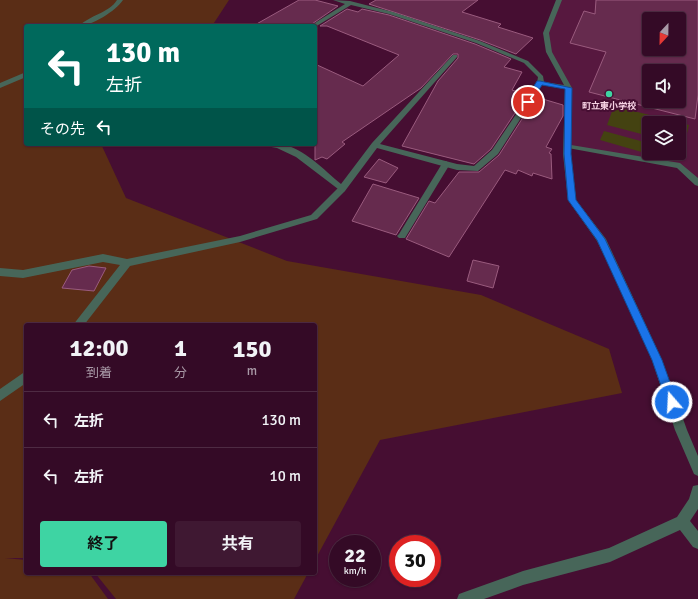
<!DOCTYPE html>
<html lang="ja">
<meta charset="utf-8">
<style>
:root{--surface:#340a26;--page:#3f1832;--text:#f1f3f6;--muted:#a99aa7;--line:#4e2b43;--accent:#3ed4a3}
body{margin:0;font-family:Signika,"Noto Sans JP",sans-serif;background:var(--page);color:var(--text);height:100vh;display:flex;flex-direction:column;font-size:15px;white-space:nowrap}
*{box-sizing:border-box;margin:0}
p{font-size:13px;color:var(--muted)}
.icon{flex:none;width:22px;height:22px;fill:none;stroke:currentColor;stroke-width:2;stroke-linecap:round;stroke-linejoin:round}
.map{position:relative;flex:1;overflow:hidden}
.side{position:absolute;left:24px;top:323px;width:293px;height:252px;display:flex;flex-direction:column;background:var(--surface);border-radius:4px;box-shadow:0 1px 3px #0004,0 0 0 1px var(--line)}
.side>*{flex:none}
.guide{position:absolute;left:24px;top:24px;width:293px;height:122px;border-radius:4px;box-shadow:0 1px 3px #0004,0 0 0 1px var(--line);background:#00695c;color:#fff;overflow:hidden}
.needle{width:26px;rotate:202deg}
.controls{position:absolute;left:642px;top:12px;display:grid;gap:8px}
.controls a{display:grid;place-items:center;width:44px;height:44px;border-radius:4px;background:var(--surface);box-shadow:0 1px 3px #0004,0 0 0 1px var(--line);font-size:20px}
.speed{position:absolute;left:329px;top:535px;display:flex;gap:8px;font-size:20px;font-weight:700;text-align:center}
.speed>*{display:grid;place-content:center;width:52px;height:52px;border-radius:50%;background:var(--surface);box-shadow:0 1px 3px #0004,0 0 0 1px var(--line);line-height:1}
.speed small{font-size:10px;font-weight:400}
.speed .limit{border:6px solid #d22;background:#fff;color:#111}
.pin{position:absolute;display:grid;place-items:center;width:34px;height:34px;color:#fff;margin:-17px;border:2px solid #fff;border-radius:50%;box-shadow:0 1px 4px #0007}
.me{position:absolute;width:44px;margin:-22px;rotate:341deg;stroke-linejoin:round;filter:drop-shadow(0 0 3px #0008)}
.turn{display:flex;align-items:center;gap:14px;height:84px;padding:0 16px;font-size:18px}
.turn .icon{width:52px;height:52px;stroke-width:2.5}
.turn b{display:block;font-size:28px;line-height:34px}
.then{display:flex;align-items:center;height:38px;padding:0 16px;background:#0003;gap:8px;font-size:15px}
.eta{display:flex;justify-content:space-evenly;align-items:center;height:68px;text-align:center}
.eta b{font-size:24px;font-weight:700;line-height:28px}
.cta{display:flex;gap:8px;margin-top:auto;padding:8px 16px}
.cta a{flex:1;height:46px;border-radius:4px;background:var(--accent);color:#111;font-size:16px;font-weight:700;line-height:46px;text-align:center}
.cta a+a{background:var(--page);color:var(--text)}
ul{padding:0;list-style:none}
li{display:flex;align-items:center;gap:12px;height:56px;padding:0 16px;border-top:1px solid var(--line)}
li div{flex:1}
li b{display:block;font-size:15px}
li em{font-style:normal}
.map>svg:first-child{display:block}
.built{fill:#57183f;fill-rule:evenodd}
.green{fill:#5a2d16}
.water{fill:#444211}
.building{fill:#662b4e;stroke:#9a5b7e;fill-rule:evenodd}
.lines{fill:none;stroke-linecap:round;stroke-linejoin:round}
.lane{fill:#476659;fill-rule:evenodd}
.street{fill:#476659;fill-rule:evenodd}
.route{fill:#1a73e8;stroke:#114b97}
.poi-dot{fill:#3ed4a3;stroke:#460e32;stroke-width:1.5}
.labels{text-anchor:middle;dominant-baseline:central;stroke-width:4;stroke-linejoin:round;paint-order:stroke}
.far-poi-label{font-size:9px;font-weight:bold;fill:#f7d2e4;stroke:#460e32}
</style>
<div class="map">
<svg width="698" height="599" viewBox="0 0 698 599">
<rect width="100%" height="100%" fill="#460e32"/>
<path class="built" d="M559,0h139v183l-18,-17 -112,-20 1,-58 -20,-36 -2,-20zM649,19h30v30h-30zM649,71h30v30h-30zM649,123h30v30h-30z"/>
<path class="green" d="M0,0h229l-17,26h-186v118h75l25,54 161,63 194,34 128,54 13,44 -242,47 -65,120v-235h-289v233h-21l21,2v13h63l19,26h-108z
M95,573h213l-14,26h-178z"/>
<path class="water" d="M614,106l75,19 -5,21 -5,-1v-22h-30v13l-42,-11z
M604,131l44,12 -3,10 -45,-13z"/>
<path class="building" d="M299,0h16l23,6 -29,20h-56z
M376,0h102l-16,12 39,12 -3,3 35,11 -17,16 -36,-14 -111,-36z
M596,0h102v95l-3,24 -106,-27 17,-40 -36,-9 14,-32 11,3zM649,19h30v30h-30zM649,71h30v30h-30z
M347,9l11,3 4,-3 27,6 86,29 36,15 -7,8 18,5 -10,18 15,5 -36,54 -17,15 -72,-18 36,-65 20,-23v-4h-5l-32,34 -79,54 3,2 -18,15 -5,-2 -7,3v-96l48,22 36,-31 -72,-29h-7z
M536,97l27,8v11l-17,31 6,2 -3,4 2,1 1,25 -19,-6 -1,3 -14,-6 -2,4 -11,-4 -56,87 -43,-18 23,-38 6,2 24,-31h20l20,-17z
M379,159l19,9 -12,15 -22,-6z
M373,184l46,14 -23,37 -44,-14z
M473,260l26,6 -6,22 -26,-7z
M89,266l17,2 -12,23 -32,-3 10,-18z"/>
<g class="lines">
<path class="lane" d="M117,0h6c-7,11 -32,26 -44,26 11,-11 30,-13 38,-26z
M26,72v5l-26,11v-5z
M565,144l115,19 18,15v8l-3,-1 -18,-17 -109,-20 -4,-2z
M446,161l4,3 -45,74h-6l-2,-2 2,-2 44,-72z
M342,186l3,1v4l-28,28 -77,23 -110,24 -46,59h-11l47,-60 -17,-3 -80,16 -23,-2v-8l23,2 80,-16 24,5 113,-23 71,-21 28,-28z
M26,371v12l-26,18v-12z"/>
<path class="street" d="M333,0l17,1 43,11 87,29 48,20 15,15 1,6 20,3 -18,-33 -3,-19 13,-33h6l-13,33 3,19 20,36 -1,66 5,46 30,39 56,121 25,70 11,26v20l-4,-2 -19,-44 -23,-70 -38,-84 -17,-35 -29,-41 -5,-46 2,-65 -23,-4 -44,69 -20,17 -21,-1 -80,-22 -32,43 -3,1 -46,-35 -19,-9 -11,-2 -1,-2c5,0 11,-1 16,0 23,4 43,26 60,40l31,-41 81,-88h4v2l-77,87 77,20 17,2 18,-16 45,-67 1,-6 -14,-14 -48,-20 -87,-29 -38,-9 -36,22 -5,-1 35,-22z
M698,485v24l-8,12 8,10v18l-5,-2 -13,-17 -70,32 -87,23 -39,14h-27l2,-5 64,-23 86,-23 68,-31 12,-18 4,-13z"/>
</g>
<path class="route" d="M540,81l32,7 -1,66 5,46 29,39 57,121 15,42 -2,4h-7l-16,-46 -55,-120 -29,-40 -4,-46 1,-65 -23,-4 -12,19 -6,-2 13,-21z"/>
<circle class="poi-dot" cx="609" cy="94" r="4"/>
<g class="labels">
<g class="far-poi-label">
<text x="609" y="106">町立東小学校</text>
</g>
</g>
</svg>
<div class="controls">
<a><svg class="needle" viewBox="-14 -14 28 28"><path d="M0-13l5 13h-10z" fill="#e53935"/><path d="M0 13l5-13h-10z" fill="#a99aa7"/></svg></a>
<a><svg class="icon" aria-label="sound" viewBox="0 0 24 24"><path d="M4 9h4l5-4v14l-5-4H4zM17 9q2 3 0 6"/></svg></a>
<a><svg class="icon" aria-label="layers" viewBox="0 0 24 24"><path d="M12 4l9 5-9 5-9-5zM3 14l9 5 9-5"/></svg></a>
</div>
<div class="speed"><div>22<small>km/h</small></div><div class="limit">30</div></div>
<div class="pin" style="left:528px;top:102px;background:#d93025"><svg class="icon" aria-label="arrive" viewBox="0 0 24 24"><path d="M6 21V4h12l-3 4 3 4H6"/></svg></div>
<svg class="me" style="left:672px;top:402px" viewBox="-20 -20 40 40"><circle r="17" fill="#1a73e8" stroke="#fff" stroke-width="3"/><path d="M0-11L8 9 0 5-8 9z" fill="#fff"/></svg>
<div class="guide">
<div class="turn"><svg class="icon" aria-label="left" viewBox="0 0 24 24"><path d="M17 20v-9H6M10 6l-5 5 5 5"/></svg><div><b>130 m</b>左折</div></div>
<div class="then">その先<svg class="icon" aria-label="left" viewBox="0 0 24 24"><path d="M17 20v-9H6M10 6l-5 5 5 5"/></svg></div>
</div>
<section class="side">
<div class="eta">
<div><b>12:00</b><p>到着</p></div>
<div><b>1</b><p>分</p></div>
<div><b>150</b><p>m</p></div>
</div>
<ul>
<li><svg class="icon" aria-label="left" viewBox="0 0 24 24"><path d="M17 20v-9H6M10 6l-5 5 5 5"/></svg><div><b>左折</b></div><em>130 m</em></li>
<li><svg class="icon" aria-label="left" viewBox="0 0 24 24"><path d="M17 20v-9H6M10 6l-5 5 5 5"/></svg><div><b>左折</b></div><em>10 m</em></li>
</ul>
<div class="cta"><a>終了</a><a>共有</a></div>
</section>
</div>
